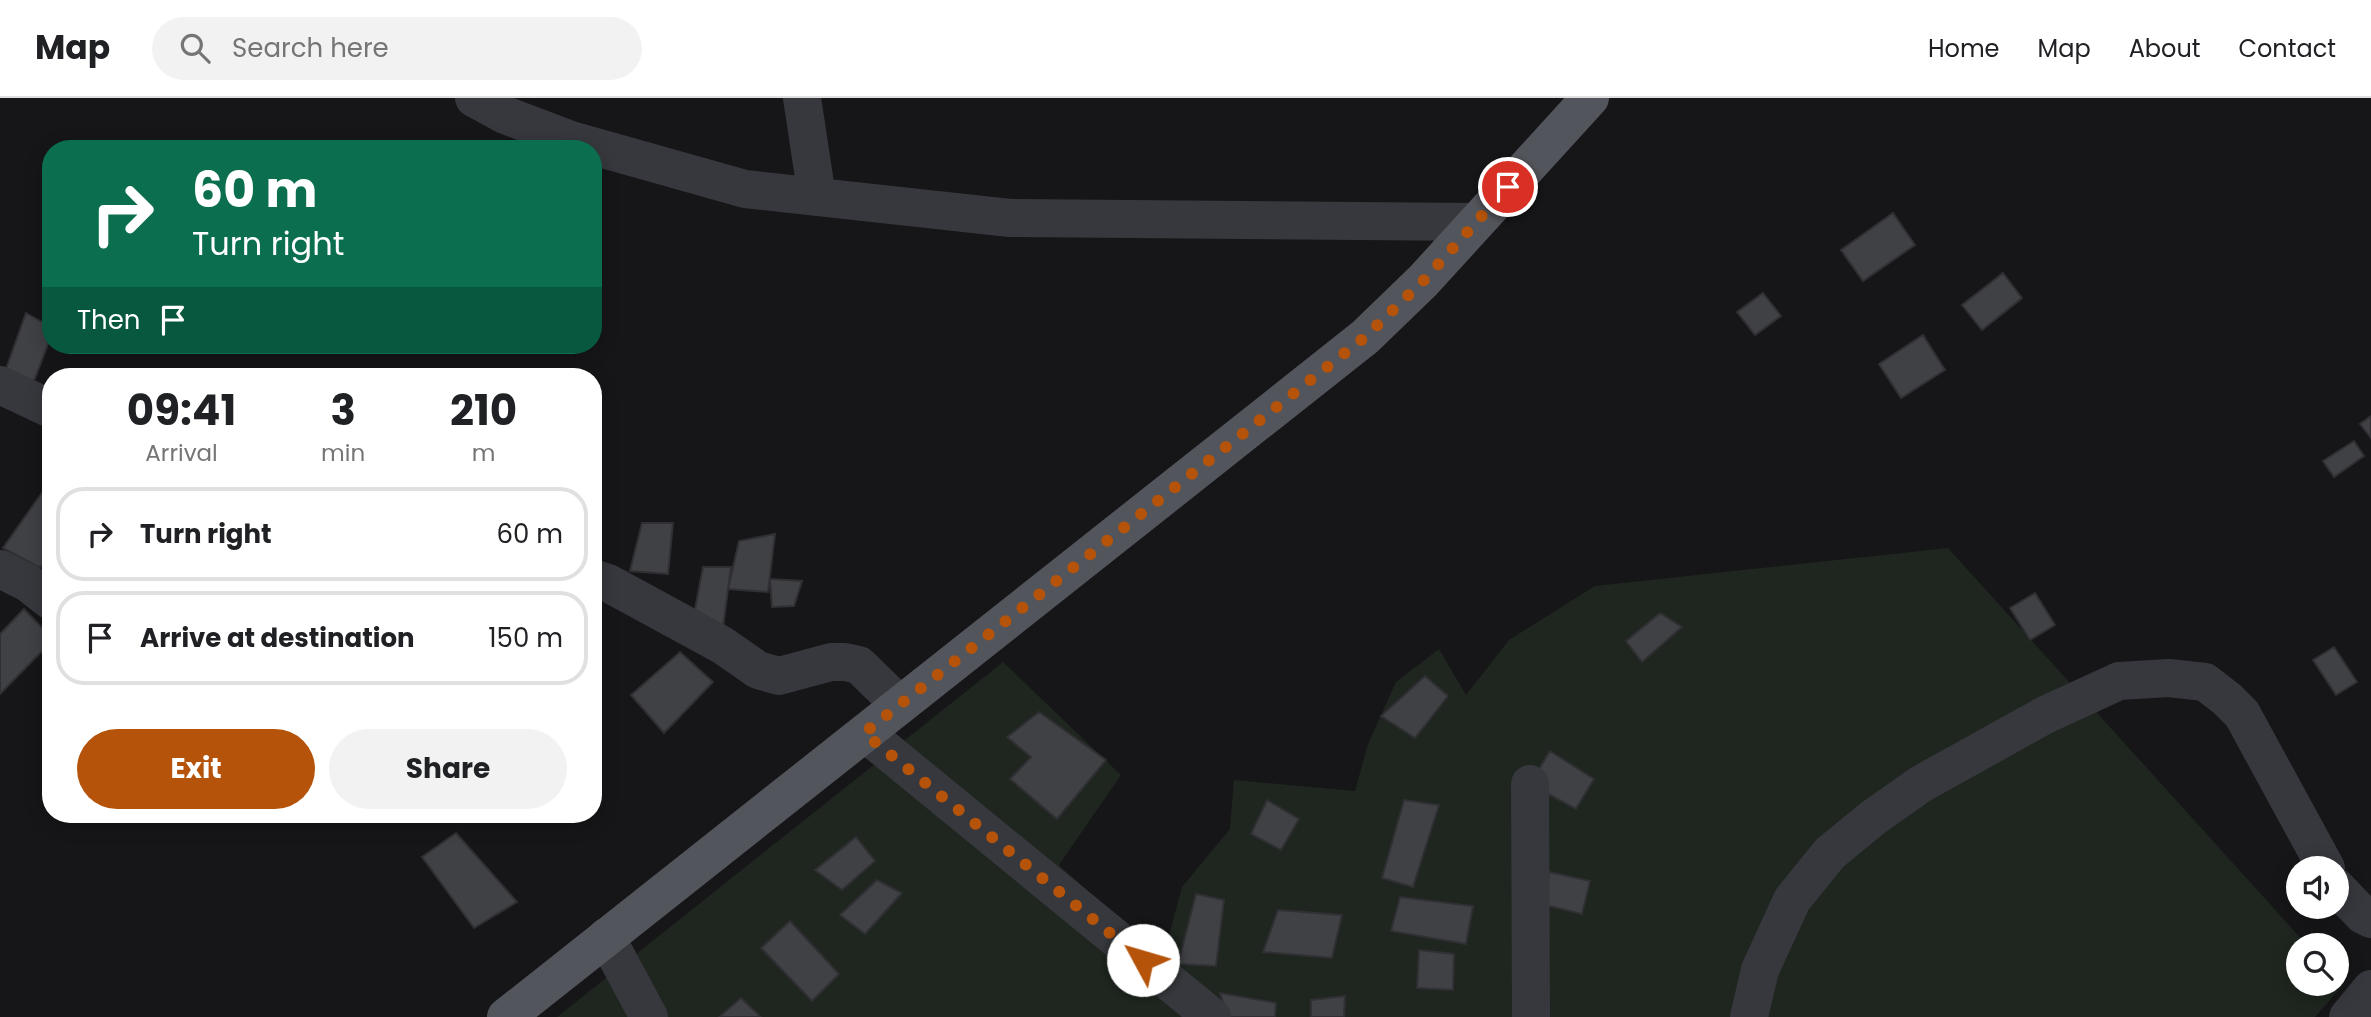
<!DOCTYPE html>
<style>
:root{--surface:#fff;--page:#f2f2f2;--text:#202124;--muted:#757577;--line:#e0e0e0;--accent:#b45309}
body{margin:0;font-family:Poppins,sans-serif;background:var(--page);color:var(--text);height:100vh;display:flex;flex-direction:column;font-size:26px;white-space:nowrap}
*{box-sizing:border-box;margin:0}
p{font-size:23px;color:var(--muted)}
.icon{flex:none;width:38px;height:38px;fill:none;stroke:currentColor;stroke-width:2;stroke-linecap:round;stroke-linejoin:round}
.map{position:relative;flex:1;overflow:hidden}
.sheet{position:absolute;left:42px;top:270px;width:560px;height:455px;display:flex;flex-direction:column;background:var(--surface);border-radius:28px;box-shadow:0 4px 18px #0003}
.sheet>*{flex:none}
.hud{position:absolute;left:42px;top:42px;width:560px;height:214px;border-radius:28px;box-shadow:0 4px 18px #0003;background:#0b6e4f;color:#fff;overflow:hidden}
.fabs{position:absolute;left:2286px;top:758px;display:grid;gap:14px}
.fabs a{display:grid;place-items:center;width:63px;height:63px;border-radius:50%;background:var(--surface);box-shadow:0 4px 18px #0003;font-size:35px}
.pin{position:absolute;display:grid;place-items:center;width:60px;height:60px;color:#fff;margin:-30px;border:4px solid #fff;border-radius:50%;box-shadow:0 2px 7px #0007}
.me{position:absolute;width:77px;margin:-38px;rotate:309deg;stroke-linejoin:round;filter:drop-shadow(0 0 5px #0008)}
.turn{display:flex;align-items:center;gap:24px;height:147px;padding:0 35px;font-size:32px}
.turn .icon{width:91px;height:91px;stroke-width:2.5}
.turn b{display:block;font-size:49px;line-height:60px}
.then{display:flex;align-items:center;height:66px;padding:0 35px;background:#0003;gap:14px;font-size:26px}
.eta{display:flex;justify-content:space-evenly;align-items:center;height:119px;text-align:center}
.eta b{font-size:42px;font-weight:700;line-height:49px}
.action{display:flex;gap:14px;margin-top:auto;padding:14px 35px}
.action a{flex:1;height:80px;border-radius:42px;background:var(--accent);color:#fff;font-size:28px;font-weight:700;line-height:80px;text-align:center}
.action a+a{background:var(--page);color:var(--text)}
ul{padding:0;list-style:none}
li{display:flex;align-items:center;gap:21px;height:94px;margin:0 14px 10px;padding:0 21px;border:4px solid var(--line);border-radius:28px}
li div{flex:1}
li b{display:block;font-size:26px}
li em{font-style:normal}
header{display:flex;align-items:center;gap:42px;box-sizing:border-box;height:98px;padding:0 35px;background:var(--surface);border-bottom:2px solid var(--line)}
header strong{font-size:33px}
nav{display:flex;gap:38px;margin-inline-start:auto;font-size:24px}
.search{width:490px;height:63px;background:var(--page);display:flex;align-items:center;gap:18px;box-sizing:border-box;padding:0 24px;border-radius:38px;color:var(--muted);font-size:26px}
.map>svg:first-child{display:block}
.green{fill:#1e261f}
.building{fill:#404145;stroke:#303034;stroke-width:2}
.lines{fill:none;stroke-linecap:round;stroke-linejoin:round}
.minor{stroke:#37383d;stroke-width:38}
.major{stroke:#53555c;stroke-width:38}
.route{stroke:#b45309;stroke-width:12;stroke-dasharray:0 21.6}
</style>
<header>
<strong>Map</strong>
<div class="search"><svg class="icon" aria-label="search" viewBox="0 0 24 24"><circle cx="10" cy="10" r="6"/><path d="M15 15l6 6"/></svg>Search here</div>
<nav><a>Home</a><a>Map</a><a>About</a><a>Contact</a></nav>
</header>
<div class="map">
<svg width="2371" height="919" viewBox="0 0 2371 919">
<rect width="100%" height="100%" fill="#161618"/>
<path class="green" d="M1948,450l359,397h-9v39h38v-6l7,7 -28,32h-1758l446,-355 118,113 -62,90 104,93 19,-71 48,-58 4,-49 121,11 13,-47 28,-62 43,-33 27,46 43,-55 86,-54z"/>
<path class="building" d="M1893,115l22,32 -52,36 -22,-31z
M2003,175l19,25 -40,32 -20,-25z
M1763,195l18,23 -26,19 -18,-23z
M26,215l25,14v9l-17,45 -28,-12z
M1923,237l22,35 -44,28 -22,-34z
M2371,318v22l-11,-14z
M2354,343l10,15 -30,21 -11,-16z
M46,389l5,3v63l-11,15 -37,-20z
M642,425h31l-5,51 -38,-3z
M775,436l-7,58 -40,-3 11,-48z
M703,469h28l-8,60 -29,-12z
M770,481l32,2 -8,25 -22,1z
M2035,495l20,32 -25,15 -20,-32z
M24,511l27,28v5l-51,52v-60z
M1660,515l22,14 -40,35 -16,-21z
M2334,549l23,35 -21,13 -23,-35z
M680,554l33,30 -49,51 -33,-38z
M1425,578l23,20 -33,42 -34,-22z
M1039,614l67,48 -49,59 -47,-40 21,-22 -24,-20z
M1550,653l44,28 -18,30 -46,-25z
M1267,702l32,19 -18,31 -30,-16z
M1404,702l35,5 -26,82 -31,-9z
M456,735l61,69 -43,26 -52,-71z
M856,739l19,24 -33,29 -27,-20z
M1549,774l41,9 -8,33 -37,-9z
M877,782l25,13 -37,41 -25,-19z
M1196,796l28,6 -8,66 -38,-2z
M1400,799l73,9 -7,38 -75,-13z
M1278,812l64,5 -10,43 -69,-6z
M790,823l49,53 -27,27 -51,-53z
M1419,852l35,4 -1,36 -36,-2z
M1220,895l56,10 -1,14h-47z
M1345,898l-1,21h-33v-17z
M741,900l20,19h-42z"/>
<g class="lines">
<path class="minor" d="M474,0l31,17 66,25 174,49 265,29 466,4
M802,0l15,99
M0,287l51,24
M0,471l28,14 23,18
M593,480l15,5 114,62 36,25 21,6 52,-14h14l14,3 41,40
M865,635l347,284
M1530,686l1,233
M2336,789l27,28 8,4
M606,839l43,80
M1749,919l11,-47 32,-70 38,-47 44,-36 47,-33 124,-69 74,-34 50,-3 36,4 22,17 15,15 84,154
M2348,919l23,-28"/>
<path class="major" d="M506,919l859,-680 58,-56 167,-183"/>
</g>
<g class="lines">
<path class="route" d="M1143,862l-279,-227 501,-396 58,-56 85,-94"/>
</g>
</svg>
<div class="fabs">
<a><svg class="icon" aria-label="sound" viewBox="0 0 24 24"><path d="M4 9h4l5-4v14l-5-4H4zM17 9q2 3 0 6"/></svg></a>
<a><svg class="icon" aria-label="search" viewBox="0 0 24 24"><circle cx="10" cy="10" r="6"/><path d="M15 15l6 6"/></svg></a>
</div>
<div class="pin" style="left:1508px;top:89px;background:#d93025"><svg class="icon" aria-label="arrive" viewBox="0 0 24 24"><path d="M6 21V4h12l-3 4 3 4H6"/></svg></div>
<svg class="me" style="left:1143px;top:862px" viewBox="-20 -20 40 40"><circle r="19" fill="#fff"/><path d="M0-13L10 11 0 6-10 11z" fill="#b45309"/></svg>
<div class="hud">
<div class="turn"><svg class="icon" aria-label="right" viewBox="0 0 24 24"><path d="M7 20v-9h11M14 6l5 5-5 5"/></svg><div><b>60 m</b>Turn right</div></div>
<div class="then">Then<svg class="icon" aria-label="arrive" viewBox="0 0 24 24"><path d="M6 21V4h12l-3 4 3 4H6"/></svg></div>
</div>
<section class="sheet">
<div class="eta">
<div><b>09:41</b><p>Arrival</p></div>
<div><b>3</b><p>min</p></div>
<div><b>210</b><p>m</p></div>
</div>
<ul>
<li><svg class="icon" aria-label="right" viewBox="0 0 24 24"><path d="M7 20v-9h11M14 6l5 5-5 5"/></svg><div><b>Turn right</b></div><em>60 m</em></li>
<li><svg class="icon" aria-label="arrive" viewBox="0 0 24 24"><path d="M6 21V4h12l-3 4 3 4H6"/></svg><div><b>Arrive at destination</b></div><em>150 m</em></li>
</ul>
<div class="action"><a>Exit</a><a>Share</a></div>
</section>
</div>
